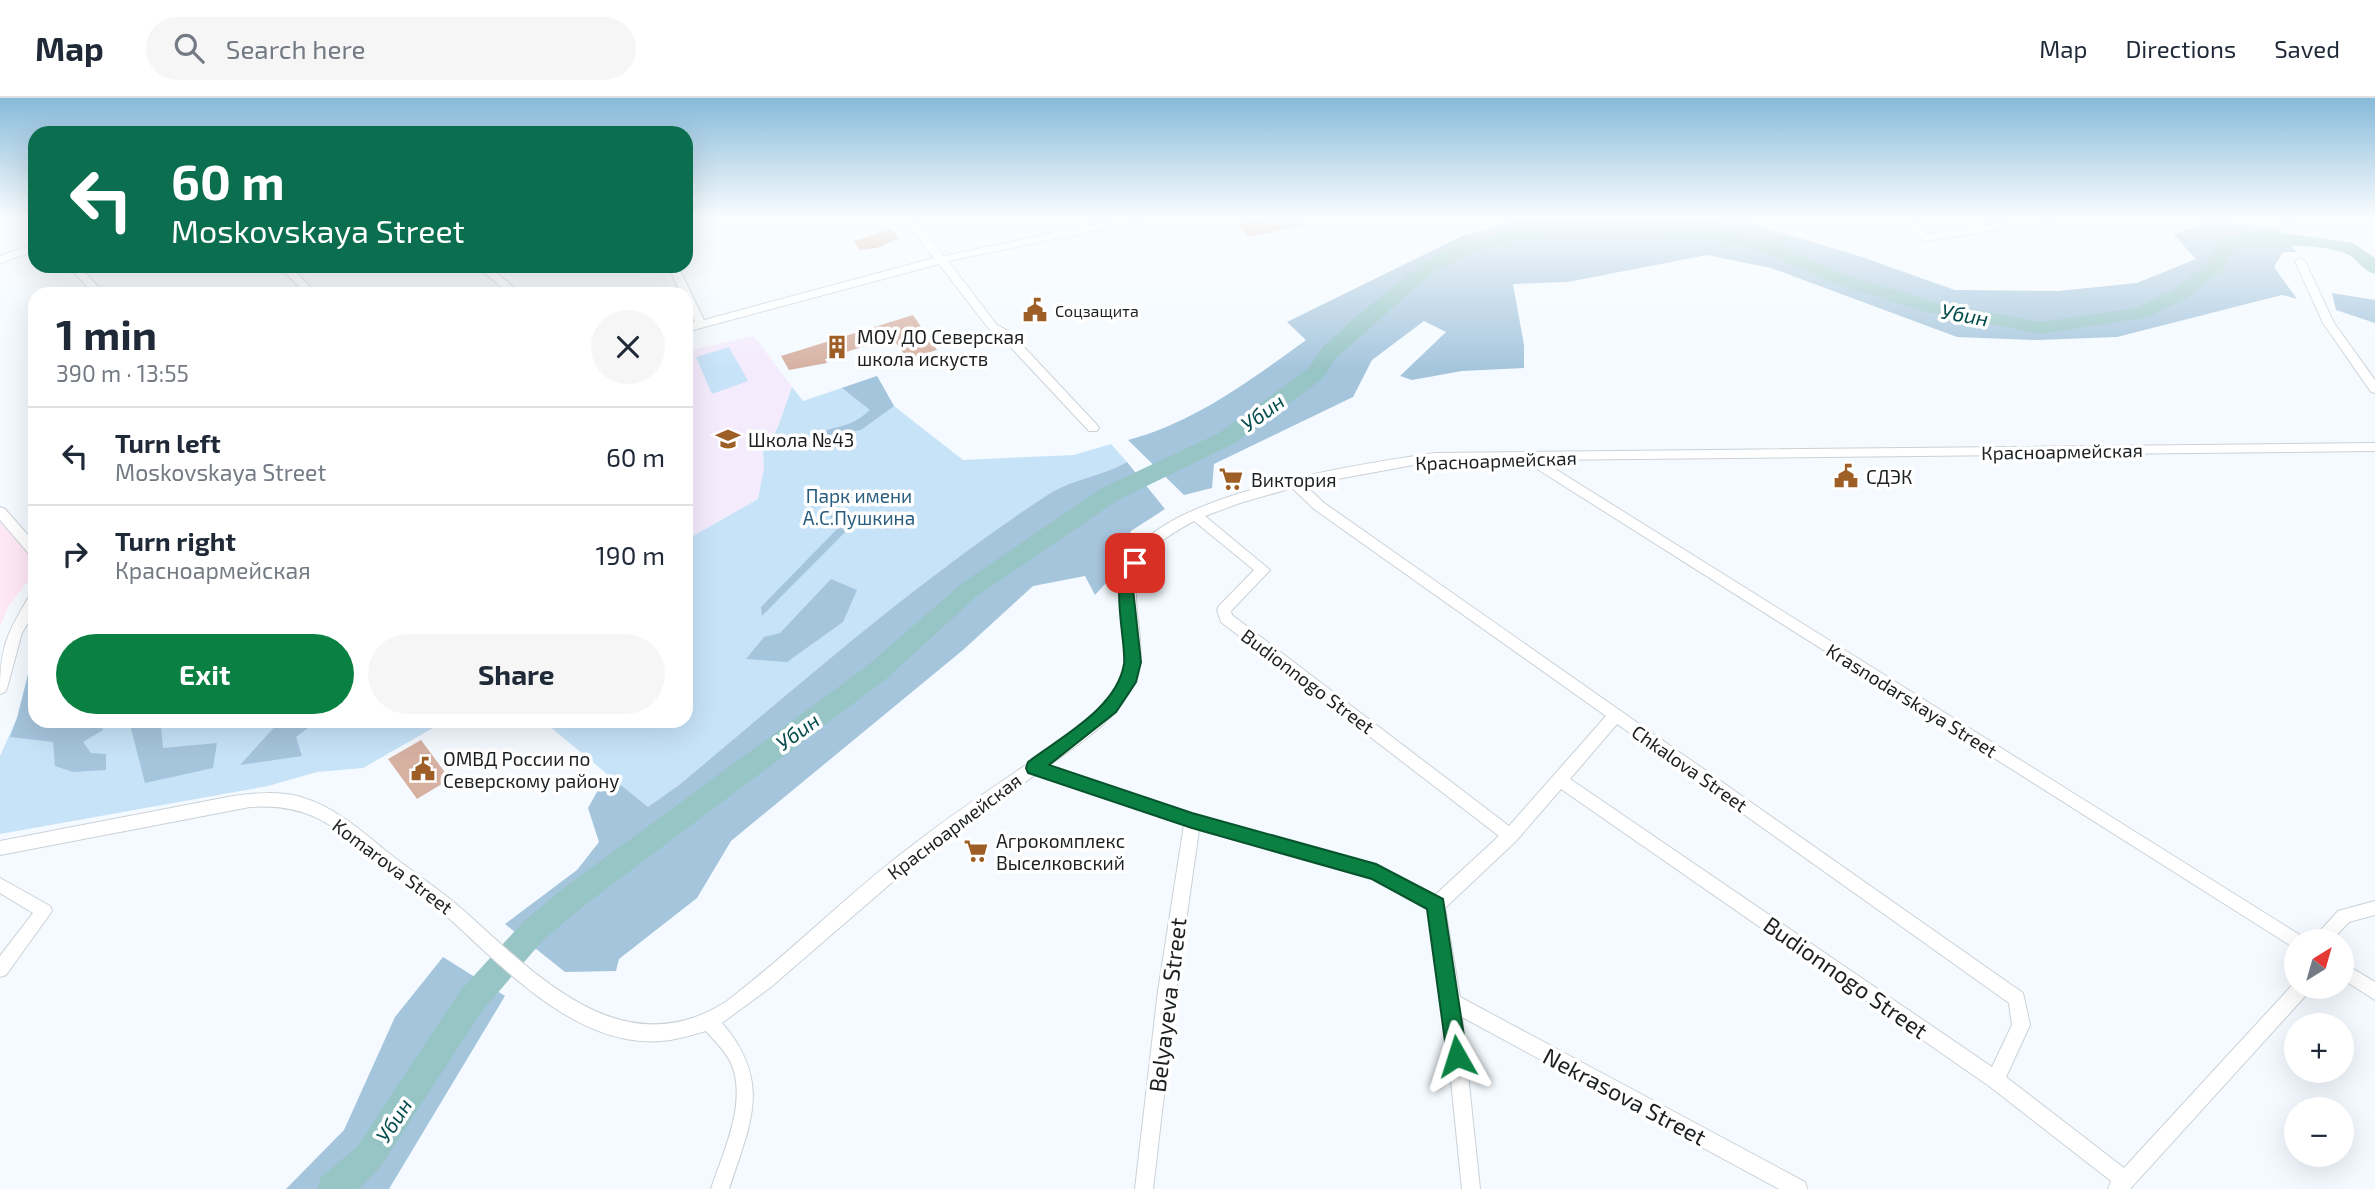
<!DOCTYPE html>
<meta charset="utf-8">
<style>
:root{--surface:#fff;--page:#f6f6f7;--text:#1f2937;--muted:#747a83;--line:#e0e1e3;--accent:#0b8043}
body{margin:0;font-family:"Exo 2",sans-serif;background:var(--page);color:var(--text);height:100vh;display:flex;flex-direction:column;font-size:26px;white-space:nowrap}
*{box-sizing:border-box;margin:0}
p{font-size:23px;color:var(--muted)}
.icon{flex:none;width:38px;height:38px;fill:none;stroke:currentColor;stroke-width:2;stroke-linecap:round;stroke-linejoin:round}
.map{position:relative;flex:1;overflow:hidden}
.sheet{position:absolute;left:28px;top:189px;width:665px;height:441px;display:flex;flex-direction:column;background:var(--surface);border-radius:21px;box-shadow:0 7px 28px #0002}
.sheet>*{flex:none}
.top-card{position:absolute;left:28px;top:28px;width:665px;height:147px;border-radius:21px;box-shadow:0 7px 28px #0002;background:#0b6e4f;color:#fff;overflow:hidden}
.needle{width:46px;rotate:37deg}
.tools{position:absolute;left:2284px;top:831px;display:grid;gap:14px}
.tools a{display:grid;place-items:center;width:70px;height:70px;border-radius:50%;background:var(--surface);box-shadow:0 7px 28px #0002;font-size:35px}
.pin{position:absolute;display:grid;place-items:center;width:60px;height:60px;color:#fff;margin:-30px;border-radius:14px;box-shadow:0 4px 10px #0006}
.me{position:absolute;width:77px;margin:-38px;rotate:354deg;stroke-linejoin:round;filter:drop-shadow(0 0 5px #0008)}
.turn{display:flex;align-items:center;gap:24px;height:147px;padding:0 28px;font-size:32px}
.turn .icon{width:91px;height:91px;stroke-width:2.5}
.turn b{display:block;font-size:49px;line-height:60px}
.round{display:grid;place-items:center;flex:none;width:74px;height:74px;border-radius:37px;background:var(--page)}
.headline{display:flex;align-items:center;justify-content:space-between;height:119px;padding:0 28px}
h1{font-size:42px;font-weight:700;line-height:52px}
.action{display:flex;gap:14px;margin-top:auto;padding:14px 28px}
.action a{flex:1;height:80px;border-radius:42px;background:var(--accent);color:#fff;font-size:28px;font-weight:700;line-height:80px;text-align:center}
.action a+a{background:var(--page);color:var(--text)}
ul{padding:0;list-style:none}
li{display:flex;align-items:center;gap:21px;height:98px;padding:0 28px;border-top:2px solid var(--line)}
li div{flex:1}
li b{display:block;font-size:26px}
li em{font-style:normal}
header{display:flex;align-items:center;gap:42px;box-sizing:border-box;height:98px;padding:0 35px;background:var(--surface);border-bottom:2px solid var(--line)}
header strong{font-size:33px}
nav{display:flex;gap:38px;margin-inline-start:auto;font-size:24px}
.search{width:490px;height:63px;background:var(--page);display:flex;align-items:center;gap:18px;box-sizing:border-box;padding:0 24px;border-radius:38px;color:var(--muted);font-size:26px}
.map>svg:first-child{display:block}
.commercial{fill:#fee8f5}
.education{fill:#f4ebfc}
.green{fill:#c7e3f8}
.forest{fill:#a5c5dd}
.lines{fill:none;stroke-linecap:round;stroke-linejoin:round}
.river{fill:#97c4c5;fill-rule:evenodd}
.building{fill:#d6b1a2}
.minor-casing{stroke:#cad2d7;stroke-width:2}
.minor{fill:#fff;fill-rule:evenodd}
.route{fill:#0b8043;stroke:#07532c;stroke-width:2}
.labels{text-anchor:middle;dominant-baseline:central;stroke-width:7;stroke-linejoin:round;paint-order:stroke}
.far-poi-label{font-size:16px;fill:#1d2022;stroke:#fff;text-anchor:start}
.poi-label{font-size:19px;fill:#1d2022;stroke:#fff;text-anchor:start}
.street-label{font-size:19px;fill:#1d2022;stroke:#fff}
.park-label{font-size:19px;fill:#295d7f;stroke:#fff}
.water-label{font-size:21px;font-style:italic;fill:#074d4e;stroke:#fff}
.near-street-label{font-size:23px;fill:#1d2022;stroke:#fff}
</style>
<header>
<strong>Map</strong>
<div class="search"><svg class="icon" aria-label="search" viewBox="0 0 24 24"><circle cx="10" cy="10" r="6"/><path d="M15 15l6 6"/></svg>Search here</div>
<nav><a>Map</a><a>Directions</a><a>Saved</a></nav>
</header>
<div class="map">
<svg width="2375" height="1091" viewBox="0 0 2375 1091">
<rect width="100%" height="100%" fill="#f4faff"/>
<path class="commercial" d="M0,414l35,40v20l-27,35 -8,20z"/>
<path class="education" d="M754,238l38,51 -14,40 -15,25 1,16 -6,31 -72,41v-189z"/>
<path class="green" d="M729,249l19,34 -36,13 -16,-37z
M877,278l17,30 69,54 111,-5 37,-11 16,18c-24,14 -55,17 -78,32 -132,86 -250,191 -370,291l-31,23 -105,-87h143v-181l72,-41 6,-31 -1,-16 15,-25 14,-40 11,14z
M35,549v74h410l-82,47 -46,4 -49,14 -268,48v-78l17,-38z"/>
<path class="forest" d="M1527,119h125l99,7 105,31 99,35 103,1 79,-8 59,-24 -23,-25 37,-12 70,7 16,23h-13l-9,15 23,32 -15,-4 -165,42 -80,3 -80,-3 -186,-69 -64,-13 -139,27 -55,2 11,61v23l-62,3 -50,9 -12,-4 46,-44 -22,-11 -52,39 -19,37 -139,67 -2,24 -28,7 -56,-55c66,-17 124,-61 178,-100l-19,-18 175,-86z
M2332,195l43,7v23l-39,-13z
M877,278l17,30 -33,24 -42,7 -3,-3c24,-10 33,-5 54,-24l-28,-22z
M1127,364l38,47 -34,22 -25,52 -11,12 -10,-19 -52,10 -70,64 -232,191 -34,57 -78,61 -3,12 -51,1 -60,-48 72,-54 22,-28 -11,-34 19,-34 41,33 31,-22c120,-100 238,-205 370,-291 23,-15 54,-18 78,-32z
M833,413l18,15 -89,90 -1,-9 77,-79 -3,-8 -11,-6z
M831,481l26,11 -14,32 -56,40 -41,-3 18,-22 16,-4z
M35,549v74h64l4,9 -20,12 8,11 15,1v16l-33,2 -18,-6 -2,-24 -43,-5 7,-19z
M129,623h45l-13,5 2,22 54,-5 -4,25 -68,15z
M280,623h37l-21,16 6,19 -62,9z
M443,859l62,39 -116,193h-103l58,-59 51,-113z"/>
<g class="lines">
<path class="river" d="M1552,129l151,1 62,12 82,35 89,28 106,19 94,-14 37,-18 35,-27 13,-25 7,-2 50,-4 75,11 22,15v16c-12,-3 -16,-13 -26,-19 -21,-12 -90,-10 -114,-8l-12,23 -36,28 -39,19 -106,17 -116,-22 -93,-29 -80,-35 -50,-10 -151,-1 -36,3 -39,11 -38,18 -22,17 -80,71 -15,22 -87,64 -117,57 -141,96 -92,84 -300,225 -41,34 -62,72 -103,158 -21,20h-41l4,-12 36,-30 103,-156 64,-70 41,-34 302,-221 94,-82 141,-96 117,-55 89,-64 15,-22 29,-27 73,-59 38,-18 53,-13z"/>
</g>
<path class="building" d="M1271,119h26l6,9 -55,11 -10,-13z
M892,131l7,9 -22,10 -17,2 -7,-9z
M913,217l24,35 -30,9 -15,-22 -67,22 2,4 -38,7 -8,-14z
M421,642l29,39 -33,20 -29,-40z"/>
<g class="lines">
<g class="minor-casing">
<path id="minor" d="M21,119h11l3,3v9z
M903,119h10l31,39 187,-39h20l-5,3 -198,41 49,64 13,7 87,93 2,3 -2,3h-8l-87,-93 -13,-9 -50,-65 -253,68v-8l9,-2 -9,-18v-10h-5l-13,-28h10l26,54 230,-62z
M1901,119h11l17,17 108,-17h24l-5,3 -129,21 -4,-1z
M2277,119h11l3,4 -5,3z
M35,146v7l-35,12v-7z
M2300,160l5,3 29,62 41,57v13l-4,-1 -48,-69 -28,-62z
M68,168h11l26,28h-11z
M279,168h11l27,28h-11z
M476,168h12l34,28h-12z
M2375,345v8l-834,9 762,477 2,5h-9v7l-773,-489 -88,1 -130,24 19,18 699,490 7,32 -24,52 118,91 172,-187v6h14l-2,6 -178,196h-22l3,-8 -122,-95 -428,-297 -45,52 -71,67 15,89 345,185 2,7h-28l-317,-172 18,172h-18l-19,-187 -14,-93 -57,-30 -173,-49 -23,161 -23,198h-18l23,-198 26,-166 -149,-50 -109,78 -154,133 -50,37c51,59 28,101 7,166h-18c12,-37 38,-89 19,-128 -6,-11 -16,-21 -24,-30 -11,3 -24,7 -36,9 -86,13 -160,-66 -217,-118 -23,-21 -48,-37 -72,-56 -45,-38 -68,-63 -131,-59l-250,48v-14l233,-45c23,-3 46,-5 68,1 33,10 59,32 85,54 25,20 52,37 76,58 73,65 161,160 265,92 66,-50 124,-111 191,-160 36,-28 75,-53 112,-79 26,-18 54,-36 75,-59 38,-41 10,-75 17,-121 2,-11 7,-25 15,-34 49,-58 223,-84 298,-95zM1292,390l22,21 292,207 -97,110 -277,-211 -1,-4 39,-41 -65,-54 35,-13zM1194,423l60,49 -35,36 -2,4 4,12 278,214 -65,60 -58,-30 -184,-52 -144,-48c31,-22 73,-48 87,-85 7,-17 6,-35 4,-53 -9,-62 0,-77 55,-107zM1617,626l392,279 3,22 -20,42 -422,-288z
M0,409l5,2 30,34v14l-5,-2 -30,-35z
M35,496v17l-13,22 -15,55 -2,4 -5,2c0,-47 6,-59 30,-99z
M0,780l50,28 2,5 -46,64 -6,2v-21l33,-43 -33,-20z
M2375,803v14l-26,7 -19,20h-20l28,-31z
M2342,864l33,20v18l-33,-21z"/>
</g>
<use href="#minor" class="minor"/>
</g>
<linearGradient id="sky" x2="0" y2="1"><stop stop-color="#87bada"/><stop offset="0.44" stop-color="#fafdff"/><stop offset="1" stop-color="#fafdff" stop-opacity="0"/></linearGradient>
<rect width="2375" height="272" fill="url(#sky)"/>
<path class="route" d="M1135,459l8,6 -10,26 8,73 -5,20 -20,30 -67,53 143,48 184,51 67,35 24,157 -3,6 -7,3 -7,-3 -3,-6 -20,-147 -55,-30 -180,-51 -164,-55 -2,-5 2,-6c33,-25 89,-54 96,-98 3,-22 -19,-98 11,-107z"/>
<defs>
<g id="civic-bare" transform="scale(1.89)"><path d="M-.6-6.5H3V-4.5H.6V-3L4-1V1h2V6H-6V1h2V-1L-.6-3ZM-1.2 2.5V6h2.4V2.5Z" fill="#9e5f26" stroke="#fff" stroke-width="2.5" paint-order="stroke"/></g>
<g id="building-bare" transform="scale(1.89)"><path d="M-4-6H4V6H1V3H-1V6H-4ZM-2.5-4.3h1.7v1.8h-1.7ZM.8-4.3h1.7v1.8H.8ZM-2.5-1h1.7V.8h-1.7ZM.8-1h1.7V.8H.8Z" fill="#9e5f26" stroke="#fff" stroke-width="2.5" paint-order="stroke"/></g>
<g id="school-bare" transform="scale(1.89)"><path d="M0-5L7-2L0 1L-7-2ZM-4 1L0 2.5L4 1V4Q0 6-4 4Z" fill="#9e5f26" stroke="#fff" stroke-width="2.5" paint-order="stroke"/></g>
<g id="supermarket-bare" transform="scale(1.89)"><path d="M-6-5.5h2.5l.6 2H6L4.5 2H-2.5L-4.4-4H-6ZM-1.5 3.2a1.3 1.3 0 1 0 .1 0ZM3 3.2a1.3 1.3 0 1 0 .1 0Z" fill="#9e5f26" stroke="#fff" stroke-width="2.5" paint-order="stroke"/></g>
</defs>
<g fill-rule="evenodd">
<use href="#civic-bare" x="1035" y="212"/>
<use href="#building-bare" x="837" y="249"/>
<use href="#school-bare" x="728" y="341"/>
<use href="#civic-bare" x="1846" y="378"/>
<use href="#supermarket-bare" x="1231" y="381"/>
<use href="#civic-bare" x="423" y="671"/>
<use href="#supermarket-bare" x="976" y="753"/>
</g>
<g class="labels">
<g class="far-poi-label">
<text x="1055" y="212">Соцзащита</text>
</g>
<g class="poi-label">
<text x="857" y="238">МОУ ДО Северская<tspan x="857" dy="22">школа искуств</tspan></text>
<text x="748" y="341">Школа №43</text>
<text x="1866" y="378">СДЭК</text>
<text x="1251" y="381">Виктория</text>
<text x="443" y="660">ОМВД России по<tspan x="443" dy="22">Северскому району</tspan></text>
<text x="996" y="742">Агрокомплекс<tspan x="996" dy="22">Выселковский</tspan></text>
</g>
<g class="street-label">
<text transform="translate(2062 353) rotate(-1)">Красноармейская</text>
<text transform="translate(1496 362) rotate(-2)">Красноармейская</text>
<text transform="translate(1308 583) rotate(37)">Budionnogo Street</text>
<text transform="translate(1912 602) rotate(32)">Krasnodarskaya Street</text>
<text transform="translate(1690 670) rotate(35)">Chkalova Street</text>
<text transform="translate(954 728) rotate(-37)">Красноармейская</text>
<text transform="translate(393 768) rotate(37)">Komarova Street</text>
</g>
<g class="park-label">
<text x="859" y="397">Парк имени<tspan x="859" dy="22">А.С.Пушкина</tspan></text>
</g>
<g class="water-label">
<text transform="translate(1965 216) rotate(10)">Убин</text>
<text transform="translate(1262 314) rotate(-36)">Убин</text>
<text transform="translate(797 633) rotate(-36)">Убин</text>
<text transform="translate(393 1022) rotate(-57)">Убин</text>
</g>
<g class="near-street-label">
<text transform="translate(1846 879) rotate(35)">Budionnogo Street</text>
<text transform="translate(1167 907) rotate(-83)">Belyayeva Street</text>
<text transform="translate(1625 998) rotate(28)">Nekrasova Street</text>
</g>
</g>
</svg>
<div class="tools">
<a><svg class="needle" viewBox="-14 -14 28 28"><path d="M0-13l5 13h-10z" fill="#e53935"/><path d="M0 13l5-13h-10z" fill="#747a83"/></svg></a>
<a>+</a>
<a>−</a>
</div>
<div class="pin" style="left:1135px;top:465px;background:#d93025"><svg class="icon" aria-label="arrive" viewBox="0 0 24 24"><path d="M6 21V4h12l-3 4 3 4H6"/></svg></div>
<svg class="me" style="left:1457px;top:958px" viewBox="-20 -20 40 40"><path d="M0-17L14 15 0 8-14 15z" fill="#0b8043" stroke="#fff" stroke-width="4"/></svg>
<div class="top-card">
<div class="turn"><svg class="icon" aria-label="left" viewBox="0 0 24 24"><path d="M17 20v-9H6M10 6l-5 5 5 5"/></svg><div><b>60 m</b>Moskovskaya Street</div></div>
</div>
<section class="sheet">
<div class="headline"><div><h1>1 min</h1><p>390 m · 13:55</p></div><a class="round"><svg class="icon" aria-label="close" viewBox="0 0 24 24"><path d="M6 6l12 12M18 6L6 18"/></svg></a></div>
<ul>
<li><svg class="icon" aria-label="left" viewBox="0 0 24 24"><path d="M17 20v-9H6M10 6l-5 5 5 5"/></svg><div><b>Turn left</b><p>Moskovskaya Street</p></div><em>60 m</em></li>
<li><svg class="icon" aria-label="right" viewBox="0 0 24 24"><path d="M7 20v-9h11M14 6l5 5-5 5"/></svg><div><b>Turn right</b><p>Красноармейская</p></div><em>190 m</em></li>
</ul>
<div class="action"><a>Exit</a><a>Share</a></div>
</section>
</div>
